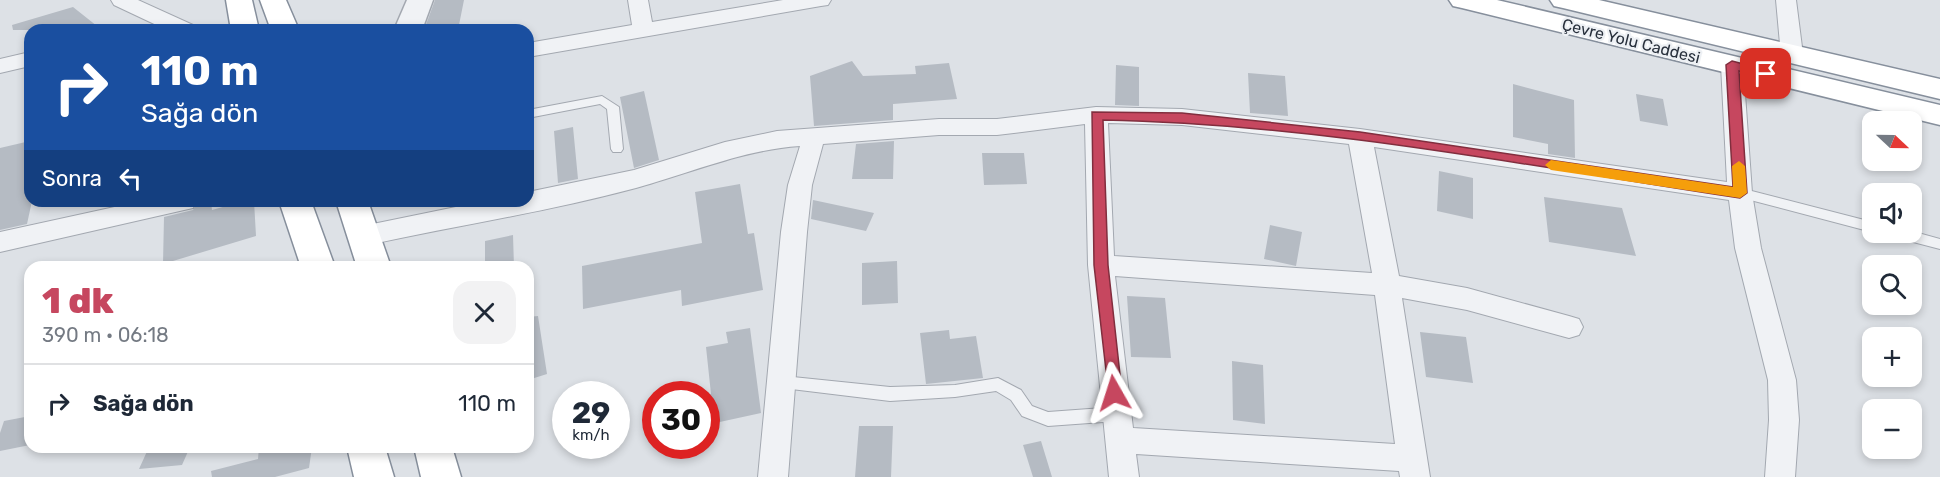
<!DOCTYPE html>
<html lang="tr">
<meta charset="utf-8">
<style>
:root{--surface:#fff;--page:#f2f2f3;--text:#1f2937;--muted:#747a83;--line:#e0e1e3;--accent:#c6475f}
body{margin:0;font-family:Rubik,sans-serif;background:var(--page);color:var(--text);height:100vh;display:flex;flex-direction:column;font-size:22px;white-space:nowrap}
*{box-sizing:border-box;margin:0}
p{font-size:20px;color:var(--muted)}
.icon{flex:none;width:33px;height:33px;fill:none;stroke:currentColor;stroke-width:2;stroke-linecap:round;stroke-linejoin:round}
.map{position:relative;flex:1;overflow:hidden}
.sheet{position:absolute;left:24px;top:261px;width:510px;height:192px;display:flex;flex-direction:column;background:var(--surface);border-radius:18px;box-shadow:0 3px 9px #0003}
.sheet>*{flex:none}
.guide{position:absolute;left:24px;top:24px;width:510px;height:183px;border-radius:18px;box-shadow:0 3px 9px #0003;background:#1a4fa0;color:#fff;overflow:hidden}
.needle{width:39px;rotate:112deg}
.controls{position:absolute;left:1862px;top:111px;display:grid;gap:12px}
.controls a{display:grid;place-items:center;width:60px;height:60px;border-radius:12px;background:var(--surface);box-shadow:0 3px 9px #0003;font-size:30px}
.speed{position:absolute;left:552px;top:381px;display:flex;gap:12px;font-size:30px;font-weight:700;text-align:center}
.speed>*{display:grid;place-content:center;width:78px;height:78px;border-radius:50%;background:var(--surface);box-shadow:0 3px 9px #0003;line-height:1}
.speed small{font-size:15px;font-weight:400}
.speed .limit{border:9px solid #d22;background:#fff;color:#111}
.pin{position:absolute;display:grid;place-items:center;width:51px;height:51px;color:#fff;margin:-26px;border-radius:12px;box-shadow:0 3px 9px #0006}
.me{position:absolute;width:66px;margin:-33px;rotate:354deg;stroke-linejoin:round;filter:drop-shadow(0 0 4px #0008)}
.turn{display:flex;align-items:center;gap:21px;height:126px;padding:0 18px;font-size:27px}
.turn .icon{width:78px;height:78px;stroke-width:2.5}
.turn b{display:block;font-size:42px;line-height:51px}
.then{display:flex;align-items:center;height:57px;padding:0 18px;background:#0003;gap:12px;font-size:22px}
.round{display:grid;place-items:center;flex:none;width:63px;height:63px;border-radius:18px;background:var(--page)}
.summary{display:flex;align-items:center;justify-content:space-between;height:102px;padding:0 18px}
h1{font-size:36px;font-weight:800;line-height:45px;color:var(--accent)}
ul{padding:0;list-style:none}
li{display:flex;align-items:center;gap:18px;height:78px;padding:0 18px;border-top:2px solid var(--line)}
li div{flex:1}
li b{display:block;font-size:22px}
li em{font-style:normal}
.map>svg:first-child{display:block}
.building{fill:#b5bbc3}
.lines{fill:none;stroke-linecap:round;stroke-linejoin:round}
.service-casing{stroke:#a3a8b0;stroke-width:2}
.minor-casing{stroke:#a3a8b0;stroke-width:2}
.tertiary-casing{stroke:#a3a8b0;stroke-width:3}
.trunk-casing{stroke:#868f9c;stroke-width:3}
.service{fill:#f0f2f5;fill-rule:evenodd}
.minor{fill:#f0f2f5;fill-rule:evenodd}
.tertiary{fill:#f0f2f5;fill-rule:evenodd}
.trunk{fill:#fff;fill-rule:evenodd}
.route{fill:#c6475f;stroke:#812e3e;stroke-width:1.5}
.slow{fill:#f59e0b}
.labels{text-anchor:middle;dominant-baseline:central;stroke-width:4.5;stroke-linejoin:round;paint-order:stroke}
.street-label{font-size:16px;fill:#28303c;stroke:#edf0f4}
</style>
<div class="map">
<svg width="1940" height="477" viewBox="0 0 1940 477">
<rect width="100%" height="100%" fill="#dde1e6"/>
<path class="building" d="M435,0h29l-6,30h-34z
M73,7l29,23h-89l-1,-5z
M852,61l11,15 53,-2 -1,-8 34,-3 8,36 -64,5v16l-79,6 -4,-50z
M1116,65l23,2v39l-24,-1z
M1248,73l37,3 3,40 -38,-3z
M1513,84l61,16 1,58 -27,-4v-10l-35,-7z
M644,91l15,69 -25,8 -14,-71z
M1636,94l27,5 5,27 -28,-5z
M573,127l5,52 -20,4 -4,-52z
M30,141v60h2l-5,23 -27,6v-82z
M894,141l-1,38h-41l4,-35z
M982,153h42l3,31 -43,1z
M1439,171l34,7v41l-36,-8z
M740,184l8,50 6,-1 9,57 -81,16 -1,-16 -98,19 -1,-43 120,-23 -7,-51z
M1544,197l78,11 14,48 -87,-14z
M813,200l61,13 -8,18 -55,-12z
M198,201h13l1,9 32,-9h10l2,35 -93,28 1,-47 29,-7z
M1270,225l32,7 -6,34 -32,-7z
M513,235l1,32h-29v-26z
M897,261l1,42 -36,2v-42z
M1127,296l38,2 6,60 -40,-1z
M538,316l9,58 -19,6v-63z
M750,328l11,85 -55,12v-31h5l-5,-47 22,-4 -2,-11z
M949,330l1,9 26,-3 7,42 -57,6 -6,-51z
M1420,332l46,5 7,46 -47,-6z
M1232,361l31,4 2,59 -32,-4z
M30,416v29l-30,6v-18l4,-12z
M859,426h34l-2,51h-36z
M1041,441l11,36h-19l-10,-32z
M149,447h41l-8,18 -43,4z
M259,447h53l-3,21 -34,9h-63l-1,-6 47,-12z"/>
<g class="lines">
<g class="service-casing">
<path id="service" d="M602,96l17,11 4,42 -2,3h-8l-2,-3 -4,-40 -7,-5 -72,14v-8z
M1740,188l132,34v10l-137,-36 -2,-3 2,-3z
M1911,231l29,8v10l-50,-13 -1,-4z
M783,376l107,11 65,-2 43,-7 23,12 11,16 16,6 69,-5 5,2 3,5 -3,5 -5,2 -69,5 -26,-10 -11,-16 -15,-9 -41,6 -65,4 -107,-13 -5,-1 -3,-5 3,-5z"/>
</g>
<g class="minor-casing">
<path id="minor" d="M111,0h27l55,25 3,5h-29l-53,-25z
M628,0h20l4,22 131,-22h48l-3,5 -7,1 -293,51v-14l104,-18z
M1776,0h20l7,55 -3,5h-16l-3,-5z
M30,52v14l-30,7v-14z
M1732,58l8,2 3,5 9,128 9,55 35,132 3,40 -4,57h-30l4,-57 -1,-40 -33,-132 -6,-48 -355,-53 25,129 68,12 102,28 10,3 4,8 -4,8 -10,3 -102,-28 -65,-12 28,179h-30l-1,-6 -263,-17 3,23h-30l-21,-212 -3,-141 -88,11h-58l-116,9 -11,41 -5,47 -19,245h-30l23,-245 7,-47 12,-39c-58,4 -109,27 -164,42 -89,24 -182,38 -273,58l-9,-3 -4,-7 4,-7 9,-3 122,-25h43v-9l106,-22 91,-28 52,-11 162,-12h58l99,-12 86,2 178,20 367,53 -6,-117 3,-5zM1108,123l74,2 167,19 23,129 -258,-17zM1115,276l260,19 20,149 -262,-16z
M142,201h54l-3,7 -9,2 -184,42v-20z"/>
</g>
<g class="tertiary-casing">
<path id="tertiary" d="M407,0h26l-11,30h-28z"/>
</g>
<g class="trunk-casing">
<path id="trunk" d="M226,0h26l7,30h-28z
M260,0h26l13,30h-28z
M1449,0h48l443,105v20l-478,-117 -9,-2z
M1550,0h49l341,79v20l-377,-91 -9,-2z
M279,201h32l24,66h-34z
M336,201h32l23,66h-34z
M347,447h38l9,30h-40z
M414,447h38l9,30h-40z"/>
</g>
<use href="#service" class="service"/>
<use href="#minor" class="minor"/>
<use href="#tertiary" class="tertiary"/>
<use href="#trunk" class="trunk"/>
</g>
<path class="route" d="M1732,61l38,10 2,3 -6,3 -27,-6 8,122 -7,5c-211,-32 -424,-74 -637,-78l5,145 14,128 -8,6 -5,-2 -15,-132 -2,-153 90,1 178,19 373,55 -7,-122z"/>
<path class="slow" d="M1551,160l182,27 -1,-21 7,-5 6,5 2,27 -7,5 -189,-28 -6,-5z"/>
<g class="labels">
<g class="street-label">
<text transform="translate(1631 41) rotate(14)">Çevre Yolu Caddesi</text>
</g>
</g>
</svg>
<div class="controls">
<a><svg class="needle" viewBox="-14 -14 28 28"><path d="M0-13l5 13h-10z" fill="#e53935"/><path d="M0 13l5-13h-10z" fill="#747a83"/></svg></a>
<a><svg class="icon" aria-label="sound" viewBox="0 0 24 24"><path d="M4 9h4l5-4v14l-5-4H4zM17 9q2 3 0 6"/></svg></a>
<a><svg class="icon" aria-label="search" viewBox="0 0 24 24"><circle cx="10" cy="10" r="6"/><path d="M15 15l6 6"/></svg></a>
<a>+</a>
<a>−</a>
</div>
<div class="speed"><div>29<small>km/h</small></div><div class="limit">30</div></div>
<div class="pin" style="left:1766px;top:74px;background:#d93025"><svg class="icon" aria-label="arrive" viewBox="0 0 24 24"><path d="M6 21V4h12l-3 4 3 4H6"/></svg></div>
<svg class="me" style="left:1114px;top:393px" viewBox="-20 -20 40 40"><path d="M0-17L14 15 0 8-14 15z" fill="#c6475f" stroke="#fff" stroke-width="4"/></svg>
<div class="guide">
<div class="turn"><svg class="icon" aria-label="right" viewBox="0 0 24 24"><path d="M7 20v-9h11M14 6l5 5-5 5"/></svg><div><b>110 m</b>Sağa dön</div></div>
<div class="then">Sonra<svg class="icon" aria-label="left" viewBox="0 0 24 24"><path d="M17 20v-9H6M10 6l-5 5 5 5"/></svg></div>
</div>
<section class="sheet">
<div class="summary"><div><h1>1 dk</h1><p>390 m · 06:18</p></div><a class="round"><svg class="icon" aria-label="close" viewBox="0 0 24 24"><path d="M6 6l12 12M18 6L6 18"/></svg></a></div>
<ul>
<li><svg class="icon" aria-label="right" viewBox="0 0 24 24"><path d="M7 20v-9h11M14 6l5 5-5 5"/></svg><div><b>Sağa dön</b></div><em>110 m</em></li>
</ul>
</section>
</div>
